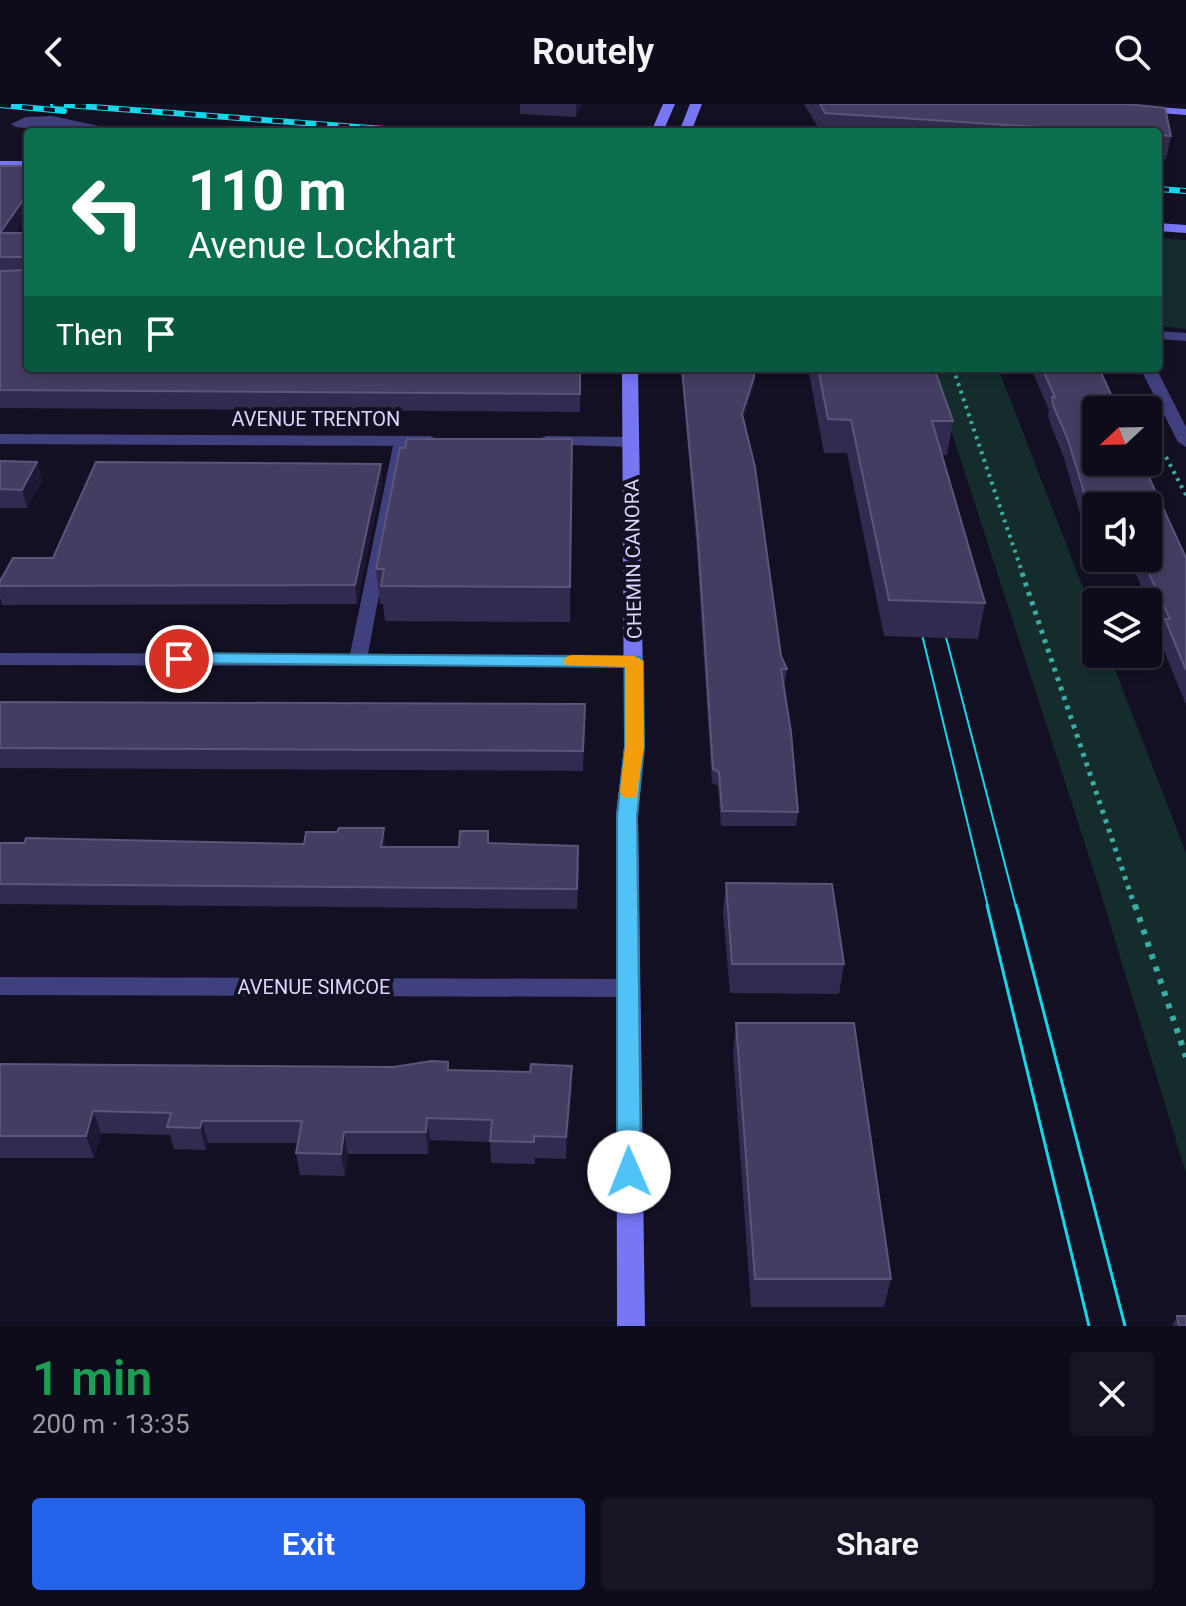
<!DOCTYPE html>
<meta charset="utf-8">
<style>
:root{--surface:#0e0c1a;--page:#171523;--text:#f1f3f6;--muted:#9b9ba2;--line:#2e2c39;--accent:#2563eb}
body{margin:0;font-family:Roboto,sans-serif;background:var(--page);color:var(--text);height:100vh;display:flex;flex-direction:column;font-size:30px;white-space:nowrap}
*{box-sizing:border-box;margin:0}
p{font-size:26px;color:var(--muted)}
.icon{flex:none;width:44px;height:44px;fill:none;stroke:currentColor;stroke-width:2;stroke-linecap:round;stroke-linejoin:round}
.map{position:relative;height:1222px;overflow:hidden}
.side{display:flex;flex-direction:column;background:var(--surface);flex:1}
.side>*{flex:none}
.hud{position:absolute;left:24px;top:24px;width:1138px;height:244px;border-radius:8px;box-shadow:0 4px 12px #0003,0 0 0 2px var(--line);background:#0b6e4f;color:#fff;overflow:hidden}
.needle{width:52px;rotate:248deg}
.tools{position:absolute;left:1082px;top:292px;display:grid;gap:16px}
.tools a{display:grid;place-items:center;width:80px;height:80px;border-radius:8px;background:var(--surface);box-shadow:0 4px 12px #0003,0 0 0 2px var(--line);font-size:40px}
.pin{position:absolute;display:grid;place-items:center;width:68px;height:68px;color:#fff;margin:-34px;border:4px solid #fff;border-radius:50%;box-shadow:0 2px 8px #0007}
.me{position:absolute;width:88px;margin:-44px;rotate:359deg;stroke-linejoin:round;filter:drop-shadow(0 0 6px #0008)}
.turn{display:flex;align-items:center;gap:28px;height:168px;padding:0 32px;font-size:36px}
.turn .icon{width:104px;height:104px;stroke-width:2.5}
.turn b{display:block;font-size:56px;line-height:68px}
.then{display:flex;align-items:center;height:76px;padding:0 32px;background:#0003;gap:16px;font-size:30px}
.round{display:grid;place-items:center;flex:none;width:84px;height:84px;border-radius:8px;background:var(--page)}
.summary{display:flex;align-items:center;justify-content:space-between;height:136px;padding:0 32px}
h1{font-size:48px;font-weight:600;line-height:60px;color:#1e9e55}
.cta{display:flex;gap:16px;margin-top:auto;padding:16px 32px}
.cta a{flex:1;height:92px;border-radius:8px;background:var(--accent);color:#fff;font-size:32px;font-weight:600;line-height:92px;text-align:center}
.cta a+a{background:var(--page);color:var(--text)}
header{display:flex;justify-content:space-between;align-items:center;height:104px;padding:0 32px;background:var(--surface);font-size:36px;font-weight:600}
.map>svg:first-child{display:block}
.green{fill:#142d2c}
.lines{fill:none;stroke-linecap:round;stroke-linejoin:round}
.path-far2{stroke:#3aaca4;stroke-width:4;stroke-dasharray:3 5;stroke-linecap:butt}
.path-far1{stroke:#3aaca4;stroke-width:5;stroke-dasharray:4 6;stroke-linecap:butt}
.path{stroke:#3aaca4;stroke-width:6;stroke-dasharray:5 8;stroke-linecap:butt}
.lane{fill:#41407e;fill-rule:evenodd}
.street{fill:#41407e;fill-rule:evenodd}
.secondary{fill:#7776f3;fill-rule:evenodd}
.tram-far1{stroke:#14d8ea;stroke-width:2}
.tram{stroke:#14d8ea;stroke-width:3}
.rail-casing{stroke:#14d8ea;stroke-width:6}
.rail{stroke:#131023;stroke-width:4;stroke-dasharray:11;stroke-linecap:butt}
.wall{fill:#322b50}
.shaded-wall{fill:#1e1836}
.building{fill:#443d62;stroke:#5b557a;stroke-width:2}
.route{fill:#4fc3f7;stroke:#337fa1;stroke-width:2}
.slow{fill:#f59e0b}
.labels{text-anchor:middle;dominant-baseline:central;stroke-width:8;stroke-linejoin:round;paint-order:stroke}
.street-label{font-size:20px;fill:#dad6fc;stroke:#131023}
</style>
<header><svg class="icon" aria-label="back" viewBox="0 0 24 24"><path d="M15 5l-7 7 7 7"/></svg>Routely<svg class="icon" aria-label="search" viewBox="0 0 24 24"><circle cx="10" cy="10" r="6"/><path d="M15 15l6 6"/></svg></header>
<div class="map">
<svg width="1186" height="1222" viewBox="0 0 1186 1222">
<rect width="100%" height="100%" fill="#131023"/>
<path class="green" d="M1158,134l28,2v89l-28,-3z
M931,264h67l98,253v33h13l77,199v320l-89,-292z"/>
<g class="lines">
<path class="path-far2" d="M953,264l70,207
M1166,353l20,38"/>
<path class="path-far1" d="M1022,469l113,334"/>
<path class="path" d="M1135,801l51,152"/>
<path class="lane" d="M52,12l75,16h-59l-52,-5 -5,-3 15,-7z
M401,333l7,4 -41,218 -9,5 -9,-5 45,-218z"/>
<path class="street" d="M1158,227l28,2v8l-28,-2z
M1140,264h16l30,59v20l-8,-5z
M0,330l431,2 8,5 -8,5 -431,-2z
M547,332l84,1 8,5 -8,5 -90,-3v-6z
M0,549l634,2 10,6 -10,6 -634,-2z
M0,873l627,2 8,2 4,7 -4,7 -8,2 -627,-2z"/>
<path class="secondary" d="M663,0h12l-12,28h-12z
M690,0h12l-11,28h-12z
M1139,2l47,3v6l-51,-4 -2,-2z
M0,57h28v8h-28z
M1158,119l28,2v8l-28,-2z
M622,264h16l6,379 -6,69 7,510h-28l-1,-510 8,-69z"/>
<path class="tram-far1" d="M917,510l71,293
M941,514l75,289"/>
<path class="tram" d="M987,801l102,421
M1016,801l109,421"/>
<g class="rail-casing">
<path id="rail" d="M53,0l371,28
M0,1l64,6
M1158,85l28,2"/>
</g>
<use href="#rail" class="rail"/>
</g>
<path class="wall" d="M520,0h62l-6,13 -56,-3z
M804,0h323l44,32 -5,23h-8v-27h-337z
M0,62l16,67 565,135 -1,44 -580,-4z
M681,264h73l-1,21 -10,31 38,236 6,13 -2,14h-2l15,129 -2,14h-75l-3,-40 -6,-3 -15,-231z
M808,264h126l19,53 -6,34h-5l43,148 -7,36 -94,-3 -37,-183h-23z
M1031,264h68l87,190v147l-27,-67 2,-7 -27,-61h-10l-6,-12h30v-52h-52v19l-13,-1 -19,-66 -14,-35 -2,-8 1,-5z
M572,335l-2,183 -185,-1 -2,-17h-3l-4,-35z
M0,357l37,1 5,18 -15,28h-27z
M381,360l1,18 -25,122 -355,1 -2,-8v-16l53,-23z
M0,598l585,2 -2,67 -583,-3z
M488,727l1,12 90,23 -2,43 -577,-5v-61l459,4z
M726,779l118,81 -5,30 -109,-1 -7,-81z
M736,919l155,256 -7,28h-133l-18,-255z
M448,958l1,8 81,2 42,-6v22l-6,71 -31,-1v6l-44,-1 -1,-21 -60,-2 -2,14h-80l-3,22 -45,-1 -4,-22 2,-10h-90l-2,7 -32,-1 -4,-14 -69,-2 -7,25h-94v-94l393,3z
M1177,1212l9,10h-14z"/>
<path class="shaded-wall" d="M576,0h6l-6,13z
M28,89v22l-24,35 -4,-17z
M754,273l-1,12 -12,38 1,-13z
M572,335v34l-2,149v-35z
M37,358l5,18 -15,28 -5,-18z
M381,360l1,18 -25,122 -2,-19z
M384,724l2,20 -5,-1z
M572,962v22l-6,71v-22z
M93,1007l8,22 -7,25 -8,-22z
M427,1014l3,22 -2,14 -2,-22z
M202,1017l6,22 -2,7 -6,-22z
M344,1028l4,22 -3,22 -4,-22z"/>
<path class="building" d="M820,0h307l38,4 6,28 -13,-1v-3h-43l-290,-19z
M0,62h28v27l-28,40h28v135h552v26l-580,-4v-119l26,-1 1,-10 -3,-3h-24z
M682,264h72v9l-12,37 13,53 26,189 6,13h-6l10,63 7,80 -76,-1 -3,-39 -6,-3 -15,-230z
M818,264h116l19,53h-21l53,182 -96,-3 -38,-180 -23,-1z
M1042,264h57l19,42h-22v52h46l44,96v112l-21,-51h5l-28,-61h6v-52l-60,-1 -20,-65 -15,-35 -1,-8h3z
M407,335h165l-2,148 -189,-1 3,-17h-8l24,-121h5z
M0,357l37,1 -15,28 -22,-1z
M96,358l285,2 -26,121 -355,1v-5l13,-23h40z
M0,598l585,2 -2,47 -583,-3z
M339,724h45l-3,19h78l1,-16h28v12l90,3 -1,43 -577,-5v-41h24l2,-5 278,6 2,-12h31z
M726,779l106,1 12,80h-112z
M736,919h118l37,256h-136z
M432,957l16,1v8l82,2 1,-8 41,2 -6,71 -32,-1v6l-44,-1 2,-21 -65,-2 -1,14h-82l-3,22 -45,-1 6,-32h-100l-2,7 -33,-1 4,-14 -78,-2 -7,25h-86v-72l393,3z
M1177,1212h9v10h-7z"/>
<path class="route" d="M179,549l461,4 3,4 1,86 -7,69 4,356 -3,8 -9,3 -8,-3 -4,-8v-356l8,-69v-80l-452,-4 -3,-4z"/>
<path class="slow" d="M572,551l62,1 9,5 1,86 -8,50h-13l-3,-5 5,-45v-80l-59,-2 -3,-4 3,-4z"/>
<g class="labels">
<g class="street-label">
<text x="316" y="315">AVENUE TRENTON</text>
<text transform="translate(633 455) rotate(-91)">CHEMIN CANORA</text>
<text x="314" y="883">AVENUE SIMCOE</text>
</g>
</g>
</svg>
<div class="tools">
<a><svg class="needle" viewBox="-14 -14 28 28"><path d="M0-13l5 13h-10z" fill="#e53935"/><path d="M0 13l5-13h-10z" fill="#9b9ba2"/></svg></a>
<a><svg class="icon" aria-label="sound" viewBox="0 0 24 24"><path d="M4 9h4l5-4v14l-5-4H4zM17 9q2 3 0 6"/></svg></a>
<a><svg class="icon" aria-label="layers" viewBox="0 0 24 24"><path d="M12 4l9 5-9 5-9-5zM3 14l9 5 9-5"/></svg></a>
</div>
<div class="pin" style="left:179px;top:555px;background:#d93025"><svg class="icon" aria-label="arrive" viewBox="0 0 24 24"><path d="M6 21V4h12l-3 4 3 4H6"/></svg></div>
<svg class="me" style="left:629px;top:1068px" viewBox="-20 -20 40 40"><circle r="19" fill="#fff"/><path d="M0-13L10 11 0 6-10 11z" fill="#4fc3f7"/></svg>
<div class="hud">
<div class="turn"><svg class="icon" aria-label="left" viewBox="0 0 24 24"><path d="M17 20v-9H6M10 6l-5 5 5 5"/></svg><div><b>110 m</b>Avenue Lockhart</div></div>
<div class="then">Then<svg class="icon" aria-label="arrive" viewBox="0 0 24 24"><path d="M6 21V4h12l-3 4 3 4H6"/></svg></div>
</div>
</div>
<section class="side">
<div class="summary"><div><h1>1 min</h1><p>200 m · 13:35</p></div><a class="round"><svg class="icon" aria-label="close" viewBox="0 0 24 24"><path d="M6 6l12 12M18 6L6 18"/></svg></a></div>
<div class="cta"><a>Exit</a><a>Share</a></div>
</section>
